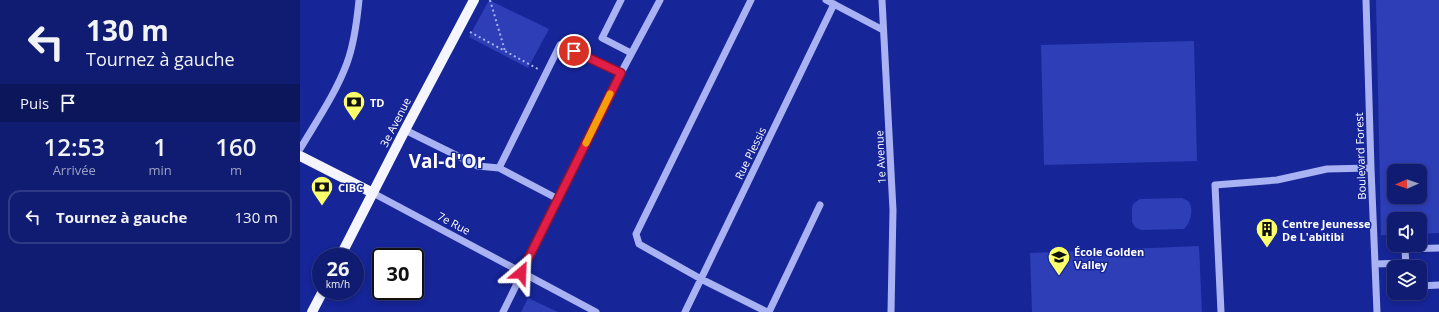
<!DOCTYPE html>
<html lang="fr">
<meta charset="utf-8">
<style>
:root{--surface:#101c72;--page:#192577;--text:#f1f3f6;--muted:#9ca1c4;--line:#303a84}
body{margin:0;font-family:"Open Sans",sans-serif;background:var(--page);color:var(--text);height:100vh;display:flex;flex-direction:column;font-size:15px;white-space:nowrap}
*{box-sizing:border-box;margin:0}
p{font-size:13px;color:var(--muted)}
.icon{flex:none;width:22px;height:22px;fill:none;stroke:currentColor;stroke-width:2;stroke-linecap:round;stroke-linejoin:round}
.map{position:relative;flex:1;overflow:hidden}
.details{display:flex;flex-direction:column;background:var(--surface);width:300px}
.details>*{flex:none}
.hud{background:#101c72;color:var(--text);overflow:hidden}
.needle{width:26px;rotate:268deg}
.buttons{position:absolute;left:1087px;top:164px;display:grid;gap:8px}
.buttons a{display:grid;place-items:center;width:40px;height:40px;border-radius:8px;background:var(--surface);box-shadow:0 2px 6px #0003,0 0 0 1px var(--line);font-size:20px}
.speed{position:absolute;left:12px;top:248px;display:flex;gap:8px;font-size:20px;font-weight:700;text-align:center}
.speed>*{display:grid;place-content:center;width:52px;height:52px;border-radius:50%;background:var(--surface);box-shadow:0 2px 6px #0003,0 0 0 1px var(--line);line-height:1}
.speed small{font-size:10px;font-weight:400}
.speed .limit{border:2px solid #111;border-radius:6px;background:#fff;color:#111}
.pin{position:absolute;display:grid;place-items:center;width:34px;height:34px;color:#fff;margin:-17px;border:2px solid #fff;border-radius:50%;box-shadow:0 1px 4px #0007}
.me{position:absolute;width:44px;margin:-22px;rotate:26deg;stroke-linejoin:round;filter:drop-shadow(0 0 3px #0008)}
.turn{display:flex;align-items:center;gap:14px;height:84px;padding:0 20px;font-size:18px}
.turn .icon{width:52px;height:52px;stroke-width:2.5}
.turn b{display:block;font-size:28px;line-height:34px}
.then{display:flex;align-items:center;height:38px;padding:0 20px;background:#0003;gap:8px;font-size:15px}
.eta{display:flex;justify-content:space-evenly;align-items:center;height:68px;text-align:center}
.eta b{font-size:24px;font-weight:600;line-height:28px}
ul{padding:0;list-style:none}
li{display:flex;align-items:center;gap:12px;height:54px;margin:0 8px 6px;padding:0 12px;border:2px solid var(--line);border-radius:12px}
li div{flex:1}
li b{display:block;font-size:15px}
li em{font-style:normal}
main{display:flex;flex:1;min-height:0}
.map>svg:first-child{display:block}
.green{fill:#2d3eb7;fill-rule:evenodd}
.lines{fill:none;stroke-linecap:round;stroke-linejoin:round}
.path{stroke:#a9b2f2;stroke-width:2;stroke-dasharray:2 3;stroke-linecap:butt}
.minor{stroke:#a9b2f2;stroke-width:7}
.major{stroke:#f4f5ff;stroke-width:10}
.route-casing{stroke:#92132f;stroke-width:10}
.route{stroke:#e11d48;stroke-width:7}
.slow{stroke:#f59e0b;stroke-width:7}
.labels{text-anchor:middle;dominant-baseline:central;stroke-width:3;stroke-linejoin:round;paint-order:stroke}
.poi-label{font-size:11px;font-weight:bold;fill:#fff;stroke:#162598;text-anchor:start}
.street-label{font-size:11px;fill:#fff;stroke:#162598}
.town-label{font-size:19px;font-weight:bold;fill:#fff;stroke:#162598}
</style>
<main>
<section class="details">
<div class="hud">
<div class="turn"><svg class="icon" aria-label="left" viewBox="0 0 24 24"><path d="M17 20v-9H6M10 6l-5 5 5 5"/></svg><div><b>130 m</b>Tournez à gauche</div></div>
<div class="then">Puis<svg class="icon" aria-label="arrive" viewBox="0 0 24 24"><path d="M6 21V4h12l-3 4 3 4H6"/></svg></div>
</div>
<div class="eta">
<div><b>12:53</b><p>Arrivée</p></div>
<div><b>1</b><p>min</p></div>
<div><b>160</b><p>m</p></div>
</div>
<ul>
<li><svg class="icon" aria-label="left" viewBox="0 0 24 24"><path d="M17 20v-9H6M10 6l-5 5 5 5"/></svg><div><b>Tournez à gauche</b></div><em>130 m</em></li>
</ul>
</section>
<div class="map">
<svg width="1139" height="312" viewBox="0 0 1139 312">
<rect width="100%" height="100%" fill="#162598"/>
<path class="green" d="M189,0l60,29 -21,39 -59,-31z
M1076,0h63v233l-19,1v-15h-26v16h-13zM1094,171h26v26h-26z
M894,41l3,120 -153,4 -3,-120z
M882,198c2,1 4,2 6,3 7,7 2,23 -4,28l-43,1 -6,-3 -3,-5v-15l2,-4 6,-4z
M899,246l3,66h-170l-2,-59z
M228,298l30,14h-37z"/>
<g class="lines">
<path class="path" d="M190,0l15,51
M170,32l68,37"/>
<path class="minor" d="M321,0l-19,38 29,15
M451,0l-115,234 3,10 62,35 66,33
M526,0l57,30
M582,0l11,210 -2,102
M1066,0l5,168 6,144
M105,130l73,36 21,2
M0,149c16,-27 36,-56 47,-86 7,-19 10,-42 12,-63
M73,193l223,119
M258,199l-59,-31 61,-123 61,28
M1075,264l31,-1
M1106,267l-1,-18 34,-1
M1120,286l19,-1
M203,312l118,-239 39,-73
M385,312l149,-308
M469,312l51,-107
M921,312l-6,-127 62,-5 50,-11 44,-1"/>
<path class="major" d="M0,156l73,37
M40,257l65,-127 69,-130
M12,312l11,-21"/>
</g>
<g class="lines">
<g class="route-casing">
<path id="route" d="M221,273l100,-200 -47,-22"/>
</g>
<use href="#route" class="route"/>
<path class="slow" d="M286,143l24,-49"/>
</g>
<defs>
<g id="bank-pin" transform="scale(1.15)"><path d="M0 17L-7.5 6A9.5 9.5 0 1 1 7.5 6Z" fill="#faff6a" stroke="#162598"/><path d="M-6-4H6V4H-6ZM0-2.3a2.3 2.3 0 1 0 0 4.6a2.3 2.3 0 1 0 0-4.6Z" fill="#111"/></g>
<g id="building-pin" transform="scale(1.15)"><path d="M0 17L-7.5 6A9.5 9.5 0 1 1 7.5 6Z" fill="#faff6a" stroke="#162598"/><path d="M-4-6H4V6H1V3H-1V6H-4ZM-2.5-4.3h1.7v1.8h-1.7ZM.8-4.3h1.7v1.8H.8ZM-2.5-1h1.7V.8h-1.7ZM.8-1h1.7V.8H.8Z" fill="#111"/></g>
<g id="school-pin" transform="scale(1.15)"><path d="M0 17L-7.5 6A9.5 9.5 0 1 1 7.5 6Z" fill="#faff6a" stroke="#162598"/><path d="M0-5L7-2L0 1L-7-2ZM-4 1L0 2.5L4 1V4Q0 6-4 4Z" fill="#111"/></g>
</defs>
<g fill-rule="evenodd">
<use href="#bank-pin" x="54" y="102"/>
<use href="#bank-pin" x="22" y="187"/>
<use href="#building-pin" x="967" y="229"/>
<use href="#school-pin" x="759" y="257"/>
</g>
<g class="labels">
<g class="poi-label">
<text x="70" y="102">TD</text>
<text x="38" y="187">CIBC</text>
<text x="982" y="223">Centre Jeunesse<tspan x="982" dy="13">De L'abitibi</tspan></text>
<text x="774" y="251">École Golden<tspan x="774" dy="13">Valley</tspan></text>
</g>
<g class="street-label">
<text transform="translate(95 122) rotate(-63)">3e Avenue</text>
<text transform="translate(450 153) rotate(-64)">Rue Plessis</text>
<text transform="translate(1060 156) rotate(-92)">Boulevard Forest</text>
<text transform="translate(580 157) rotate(-93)">1e Avenue</text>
<text transform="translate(154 223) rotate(28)">7e Rue</text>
</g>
<g class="town-label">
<text x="147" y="161">Val-d'Or</text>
</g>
</g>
</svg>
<div class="buttons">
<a><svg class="needle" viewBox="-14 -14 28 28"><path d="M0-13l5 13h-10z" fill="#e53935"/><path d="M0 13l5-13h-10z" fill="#9ca1c4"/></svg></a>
<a><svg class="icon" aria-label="sound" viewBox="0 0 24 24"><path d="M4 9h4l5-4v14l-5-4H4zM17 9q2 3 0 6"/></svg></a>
<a><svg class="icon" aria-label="layers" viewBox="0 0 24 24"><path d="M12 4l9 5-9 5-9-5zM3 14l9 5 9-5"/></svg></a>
</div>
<div class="speed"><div>26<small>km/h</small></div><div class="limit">30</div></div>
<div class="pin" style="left:274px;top:51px;background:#d93025"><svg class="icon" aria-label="arrive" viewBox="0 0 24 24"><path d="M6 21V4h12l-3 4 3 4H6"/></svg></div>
<svg class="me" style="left:221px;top:273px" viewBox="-20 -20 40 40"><path d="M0-17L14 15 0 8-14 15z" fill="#e11d48" stroke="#fff" stroke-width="4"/></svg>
</div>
</main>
